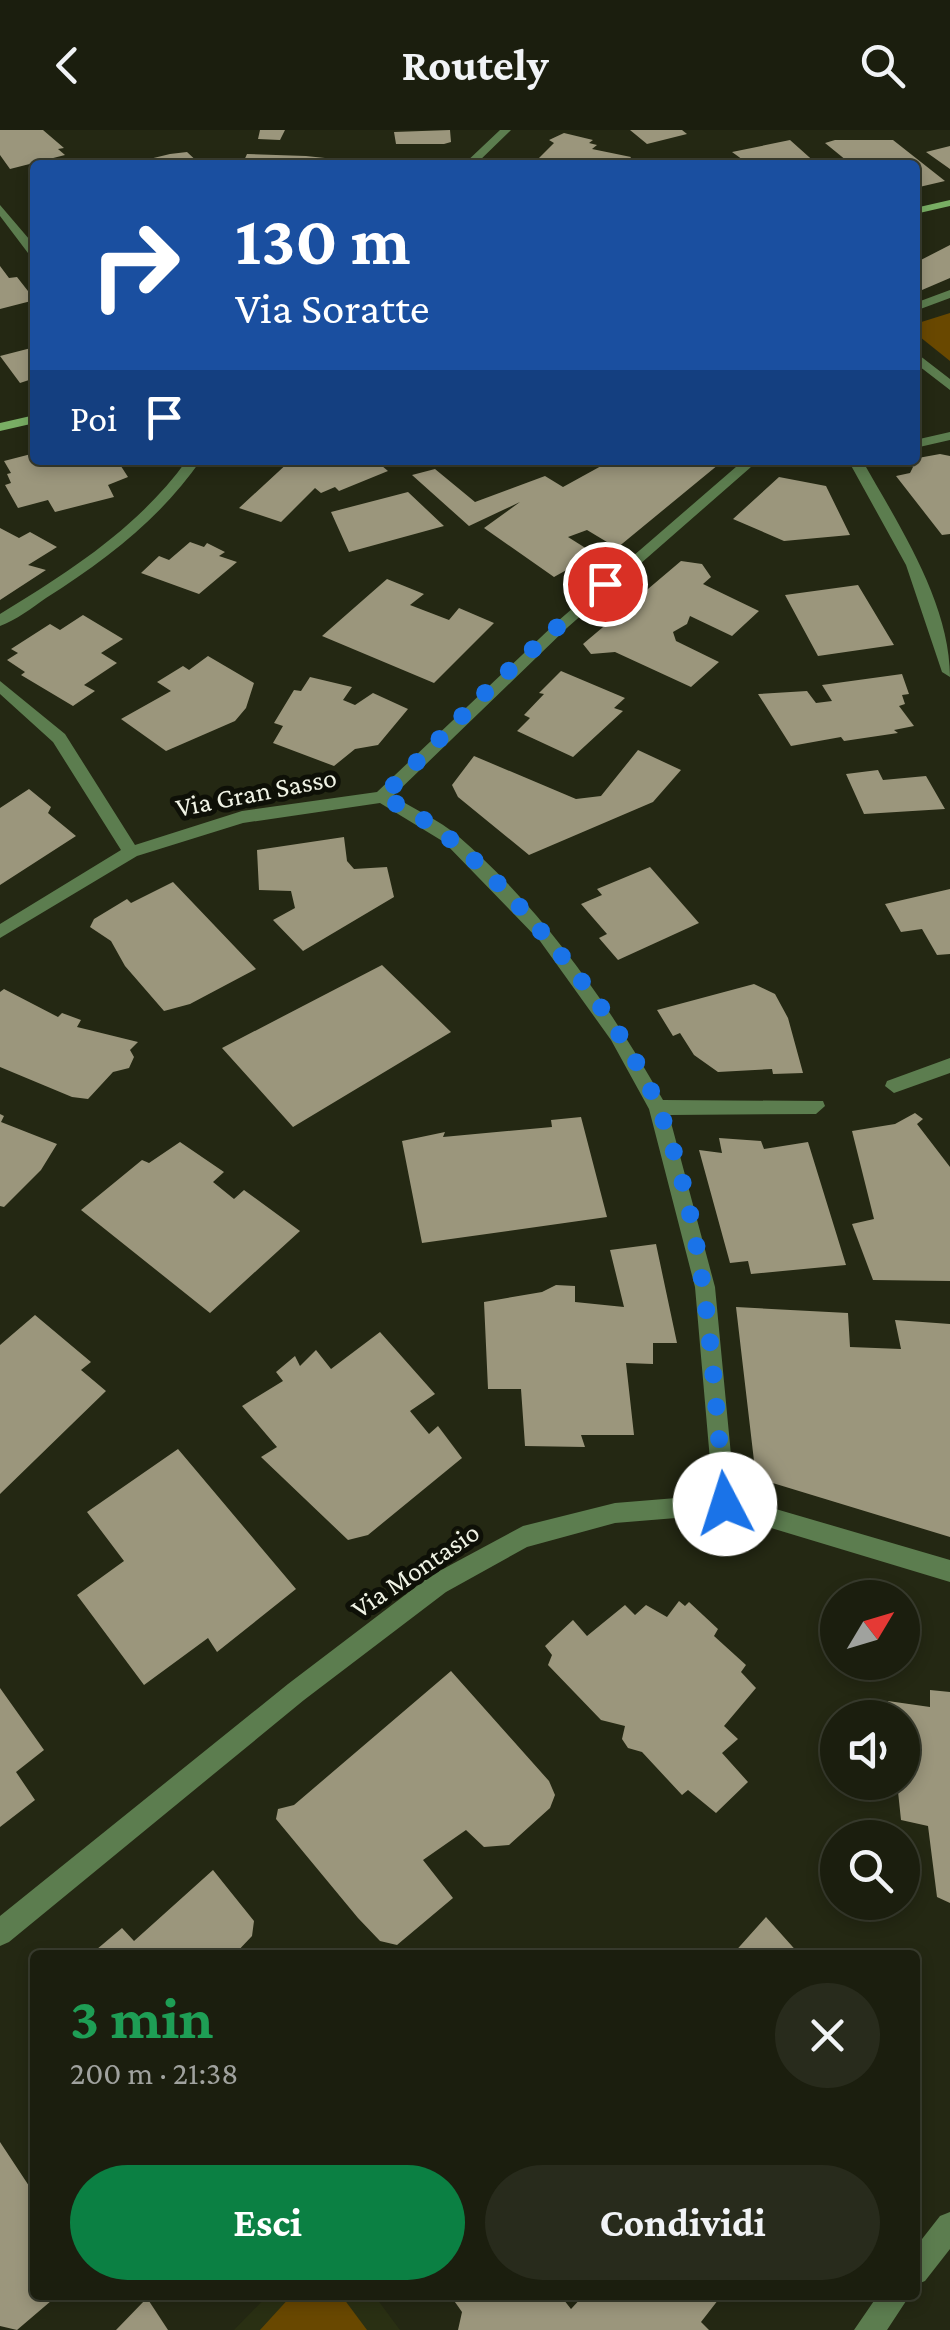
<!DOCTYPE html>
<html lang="it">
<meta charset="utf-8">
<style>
:root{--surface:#1b1e0e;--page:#282b1c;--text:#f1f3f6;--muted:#a0a29e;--line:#393c2e;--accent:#0b8043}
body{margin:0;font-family:"Crimson Pro",serif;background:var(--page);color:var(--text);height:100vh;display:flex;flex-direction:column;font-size:38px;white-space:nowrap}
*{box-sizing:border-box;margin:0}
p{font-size:32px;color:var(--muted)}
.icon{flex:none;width:55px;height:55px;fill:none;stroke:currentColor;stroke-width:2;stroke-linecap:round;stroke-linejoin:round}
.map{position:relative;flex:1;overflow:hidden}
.side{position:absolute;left:30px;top:1820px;width:890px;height:350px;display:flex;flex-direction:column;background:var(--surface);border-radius:10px;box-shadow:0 5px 15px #0003,0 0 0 2px var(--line)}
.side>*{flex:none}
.banner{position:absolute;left:30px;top:30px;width:890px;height:305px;border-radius:10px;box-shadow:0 5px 15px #0003,0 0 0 2px var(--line);background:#1a4fa0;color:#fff;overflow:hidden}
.needle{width:65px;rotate:52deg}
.controls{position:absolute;left:820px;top:1450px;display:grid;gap:20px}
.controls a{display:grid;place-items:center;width:100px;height:100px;border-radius:50%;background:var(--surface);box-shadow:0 5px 15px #0003,0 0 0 2px var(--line);font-size:50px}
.pin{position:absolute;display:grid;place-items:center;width:85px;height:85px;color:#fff;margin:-42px;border:5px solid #fff;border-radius:50%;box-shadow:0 2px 10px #0007}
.me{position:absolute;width:110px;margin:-55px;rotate:355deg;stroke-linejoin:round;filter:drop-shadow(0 0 8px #0008)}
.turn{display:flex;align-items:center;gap:35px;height:210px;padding:0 40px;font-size:45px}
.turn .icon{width:130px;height:130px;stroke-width:2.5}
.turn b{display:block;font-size:70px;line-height:85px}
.then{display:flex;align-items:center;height:95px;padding:0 40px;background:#0003;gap:20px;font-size:38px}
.round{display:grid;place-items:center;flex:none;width:105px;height:105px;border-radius:52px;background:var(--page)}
.headline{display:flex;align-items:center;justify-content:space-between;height:170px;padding:0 40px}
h1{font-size:60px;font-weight:700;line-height:75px;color:#1e9e55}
.primary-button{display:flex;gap:20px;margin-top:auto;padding:20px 40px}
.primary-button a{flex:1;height:115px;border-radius:60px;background:var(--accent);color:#fff;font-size:40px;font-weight:700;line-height:115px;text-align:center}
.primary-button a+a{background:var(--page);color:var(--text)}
header{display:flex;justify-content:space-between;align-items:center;height:130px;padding:0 40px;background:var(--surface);font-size:45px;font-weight:700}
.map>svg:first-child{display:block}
.built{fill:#2a3013}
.green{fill:#694800}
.building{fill:#9b967c}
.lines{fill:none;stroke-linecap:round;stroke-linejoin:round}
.lane{fill:#5c7d4f;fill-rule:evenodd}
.street{fill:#5c7d4f;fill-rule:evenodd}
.secondary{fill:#79ae64;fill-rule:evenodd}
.route{stroke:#1a73e8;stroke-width:18;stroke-dasharray:0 32.4}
.labels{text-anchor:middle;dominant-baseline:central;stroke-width:10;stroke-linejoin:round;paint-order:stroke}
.street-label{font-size:28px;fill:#f0f3e5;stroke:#0e1007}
</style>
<header><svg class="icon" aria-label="back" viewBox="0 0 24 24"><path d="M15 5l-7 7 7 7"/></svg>Routely<svg class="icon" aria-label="search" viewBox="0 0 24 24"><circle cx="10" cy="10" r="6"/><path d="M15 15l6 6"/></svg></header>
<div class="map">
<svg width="950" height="2200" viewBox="0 0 950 2200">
<rect width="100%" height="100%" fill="#242813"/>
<path class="built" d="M268,2165h106l26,35h-166z"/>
<path class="green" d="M950,183v48l-35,-28v-9z
M292,2165h49l26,35h-107z"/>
<path class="building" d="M0,0h43l21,18 -6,1 7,6 -55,14 -10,-14z
M260,0h25l-5,10 -22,-1z
M450,0l1,12 -7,2h-48l-2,-12z
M630,0h52l5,4 -40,10z
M564,3l29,7 -4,3 8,2 -5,4 39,8 -5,8 -92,-2 20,-20 -5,-3z
M790,10l28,25h-68l-18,-13z
M835,10h58l52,41 -30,7v-23h-63l-27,-22z
M950,16v23l-24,-17z
M187,22l14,13 -64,-3 33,-8z
M247,24l59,2 19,2 -5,7h-78z
M950,115v33l-35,15v-30z
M0,136l9,12 8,-1 18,23 -35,9z
M35,217v31l-15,5 -20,-27z
M35,323v7h82l11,17 -20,8 6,12 -59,15 -7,-12 -30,8 -13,-23 6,-2 -4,-9 4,-1 -7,-12z
M940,324l10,2v78l-8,1 -46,-59 14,-3 3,-6 -6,-7z
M291,330h84l13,11 -49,20 -4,-4 -14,6 -6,-5 -34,34 -42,-14z
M612,330h112l-107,88 -30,-18 -19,7 27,17 -41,23 -70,-49 36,-26 -51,24 -57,-51 23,-6 40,33 70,-26 18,11z
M779,347l47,9 24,49 -66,6 -51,-22z
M408,362l36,34 -95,26 -18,-40z
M0,398l19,10 11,-6 27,15 -29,18 18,5 -46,30z
M190,412l14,5 3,-4 18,9 -6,4 18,6 -38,32 -58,-21 18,-17 10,4z
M681,431l21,3 9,13 -8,7 56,27 -27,25 -42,-20 -3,8 -14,8 3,9 43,21 -28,25 -76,-35 -24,2 -8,-10z
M387,449l37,15 -14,11 39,15 10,-12 35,15 -60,60 -112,-47z
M858,455l36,60 -76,11 -33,-61z
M83,485l40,24 -22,14 16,10 -33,22 11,6 -22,15 -52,-31 4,-3 -18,-12 11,-7 -7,-4 39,-25 10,6z
M208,526l46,27 -8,25 -11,13 -69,30 -45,-32 50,-28 -14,-9 26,-16 6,4z
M561,541l64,27 -11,10 9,3 -50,46 -56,-26 13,-13 -6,-3 20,-21 -5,-1z
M902,544l7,20 -7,1 3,9 -6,2 15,20 -20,4 4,3 -54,8 -3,-4 -50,9 -33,-52 49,-3 9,12 16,-2 -10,-16z
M310,547l42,10 -9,13 12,5 18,-12 35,16 -30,36 -23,4 -21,17 -61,-23 10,-17 -9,-3 20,-33 7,1z
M638,620l43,20 -28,32 -124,53 -71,-58 -6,-12 22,-29 102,43 25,-3z
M878,640l5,10 43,-4 19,33 -81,5 -18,-40z
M29,659l22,18 -3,6 28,23 -76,49v-77z
M344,707l3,24 7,8 33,-2 7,30 -91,54 -30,-31 22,-12 -4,-17 -32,-1 -2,-40z
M650,737l49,56 -81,37 -19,-22 8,-4 -26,-30 21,-9 -5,-6z
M173,752l83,87 -66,35 -26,7 -39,-45 -14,-25 -21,-14 4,-8 33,-20 4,4z
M950,759v65l-13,1 -15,-26 -21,3 -16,-28z
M382,835l69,67 -158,95 -71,-79z
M754,854l21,10 13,24 15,55 -30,1 -1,-5 -54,3 -24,-17 -14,-22 -7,3 -16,-26z
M4,859l54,28 4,-4 19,7 -4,7 61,15 -8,8 4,7 -5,11 -16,4 -25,27 -16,-2 -72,-30v-75z
M915,983l8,6 -6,5 33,43v114l-77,-1 -21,-56 22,-5 -22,-88 43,-7z
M0,984l4,2 -3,6 56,22 -16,26 -37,37 -4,-1z
M581,987l26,100 -185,26 -20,-102 43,-9 -2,5 109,-10 -1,-7z
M719,1008l42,3 3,8 44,-7 38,123 -95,9 -3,-13 -18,2 -31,-113 23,3z
M180,1012l44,30 -11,10 21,17 10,-9 56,41 -90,82 -129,-103 61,-50 7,3z
M656,1114l21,99h-24v21l-27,-1 8,72h-53l4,12 -60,-1 -4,-57h-33l-4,-87 58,-10 14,-7 19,1v16l49,5 -14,-57z
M736,1177l112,6 2,34 51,2 -6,-29 55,4v213l-194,-59z
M35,1185l56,47 -10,8 25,21 -106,103v-149z
M380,1202l55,62 -25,17 19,23 9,-8 24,32 -94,77 -20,5 -87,-83 16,-10 -35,-41 41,-25 -7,-9 19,-16 5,10 16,-16 15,19z
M178,1319l118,140 -79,63 -9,-14 -64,47 -67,-90 47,-34 -37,-49z
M679,1471l6,5 4,-4 29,27 -4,7 32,29 -5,7 15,16 -32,38 14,13 -16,14 26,29 -32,31 -28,-23 -6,5 -40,-43 -14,-4 -6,-9 3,-13 -24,-6 -53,-55 4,-10 -7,-9 28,-26 14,16 38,-31 10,10 11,-10 21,12z
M451,1541l98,110 6,14 -5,13 -41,37 -25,2 -18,-17 -43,30 30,38 -56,47 -17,-4 -22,-23 -82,-99 2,-10 16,-4z
M0,1558l44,62 -28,22 19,28 -35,27z
M930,1560l20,2v211l-13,-6 -9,-71 -27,-6 -4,-38h5v-64h-12l-2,-17 42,6z
M213,1740l41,51 -2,15 -18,19h-144l32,-27 12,13z
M766,1787l34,38h-68z
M0,2012l35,53v100h23l-41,35 -17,-4z
M450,2165h110l11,14 13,-14h138l-21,27 8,8h-251l4,-18z
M147,2168l21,32h-52z"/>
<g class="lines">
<path class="lane" d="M950,160v8l-35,13v-8z
M915,222l35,27v11l-35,-27z"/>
<path class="street" d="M500,0h11l-36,35h-12z
M0,75l35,41v12l-4,-1 -31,-41z
M950,302v8l-35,8v-8z
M187,330h14c-41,59 -95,100 -155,138 -14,10 -30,22 -46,28v-12c70,-43 138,-86 187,-154z
M744,330h15l-191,167 -175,169c21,13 46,24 65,40 85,74 150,167 205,264l160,1 2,5 -9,8 -147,1 46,172 20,210 215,63v22l-225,-68 -110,9 -88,24 -81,45 -142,108 -295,242 -9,4v-30l288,-232 142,-108 93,-50 92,-23 98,-8 -18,-208 -46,-178 -38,-69 -71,-99 -96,-99 -64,-39 -137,20 -106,33 -137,82v-14l121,-74 -68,-108 -53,-48v-13l65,53 70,111 107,-34 135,-19 181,-171z
M848,330h14c36,64 88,142 88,217l-8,-5 -36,-107z
M950,928v15l-56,20 -9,-7 2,-5z
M950,2082v37l-25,32 -10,4v-37l25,-32z
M878,2165h32l-23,35h-33z"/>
<path class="secondary" d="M950,70v6l-35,8v-6z
M35,285v8l-35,8v-8z"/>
</g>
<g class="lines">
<path class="route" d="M605,454l-113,102 -110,111c59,26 103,71 145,118 49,56 104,125 132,194 49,126 53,263 66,395"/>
</g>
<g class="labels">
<g class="street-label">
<text transform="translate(256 662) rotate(-11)">Via Gran Sasso</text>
<text transform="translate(415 1440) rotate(-34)">Via Montasio</text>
</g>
</g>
</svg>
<div class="controls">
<a><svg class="needle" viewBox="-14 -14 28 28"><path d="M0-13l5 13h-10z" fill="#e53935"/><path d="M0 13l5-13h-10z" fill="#a0a29e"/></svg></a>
<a><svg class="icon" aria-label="sound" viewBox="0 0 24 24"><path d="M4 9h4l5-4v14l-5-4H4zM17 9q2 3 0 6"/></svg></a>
<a><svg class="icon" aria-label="search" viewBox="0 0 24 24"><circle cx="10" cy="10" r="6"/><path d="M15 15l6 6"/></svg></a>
</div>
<div class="pin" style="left:605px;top:454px;background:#d93025"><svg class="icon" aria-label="arrive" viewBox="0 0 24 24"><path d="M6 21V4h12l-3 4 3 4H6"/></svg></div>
<svg class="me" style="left:725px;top:1374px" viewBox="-20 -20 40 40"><circle r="19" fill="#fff"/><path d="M0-13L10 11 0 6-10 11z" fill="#1a73e8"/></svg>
<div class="banner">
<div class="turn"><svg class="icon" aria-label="right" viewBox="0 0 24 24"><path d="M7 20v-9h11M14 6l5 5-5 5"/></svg><div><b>130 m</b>Via Soratte</div></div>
<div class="then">Poi<svg class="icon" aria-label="arrive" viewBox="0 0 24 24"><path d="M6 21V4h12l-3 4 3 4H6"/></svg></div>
</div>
<section class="side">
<div class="headline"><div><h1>3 min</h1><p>200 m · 21:38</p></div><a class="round"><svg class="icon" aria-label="close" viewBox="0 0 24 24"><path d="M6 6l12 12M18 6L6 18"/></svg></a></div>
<div class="primary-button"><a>Esci</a><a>Condividi</a></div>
</section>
</div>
